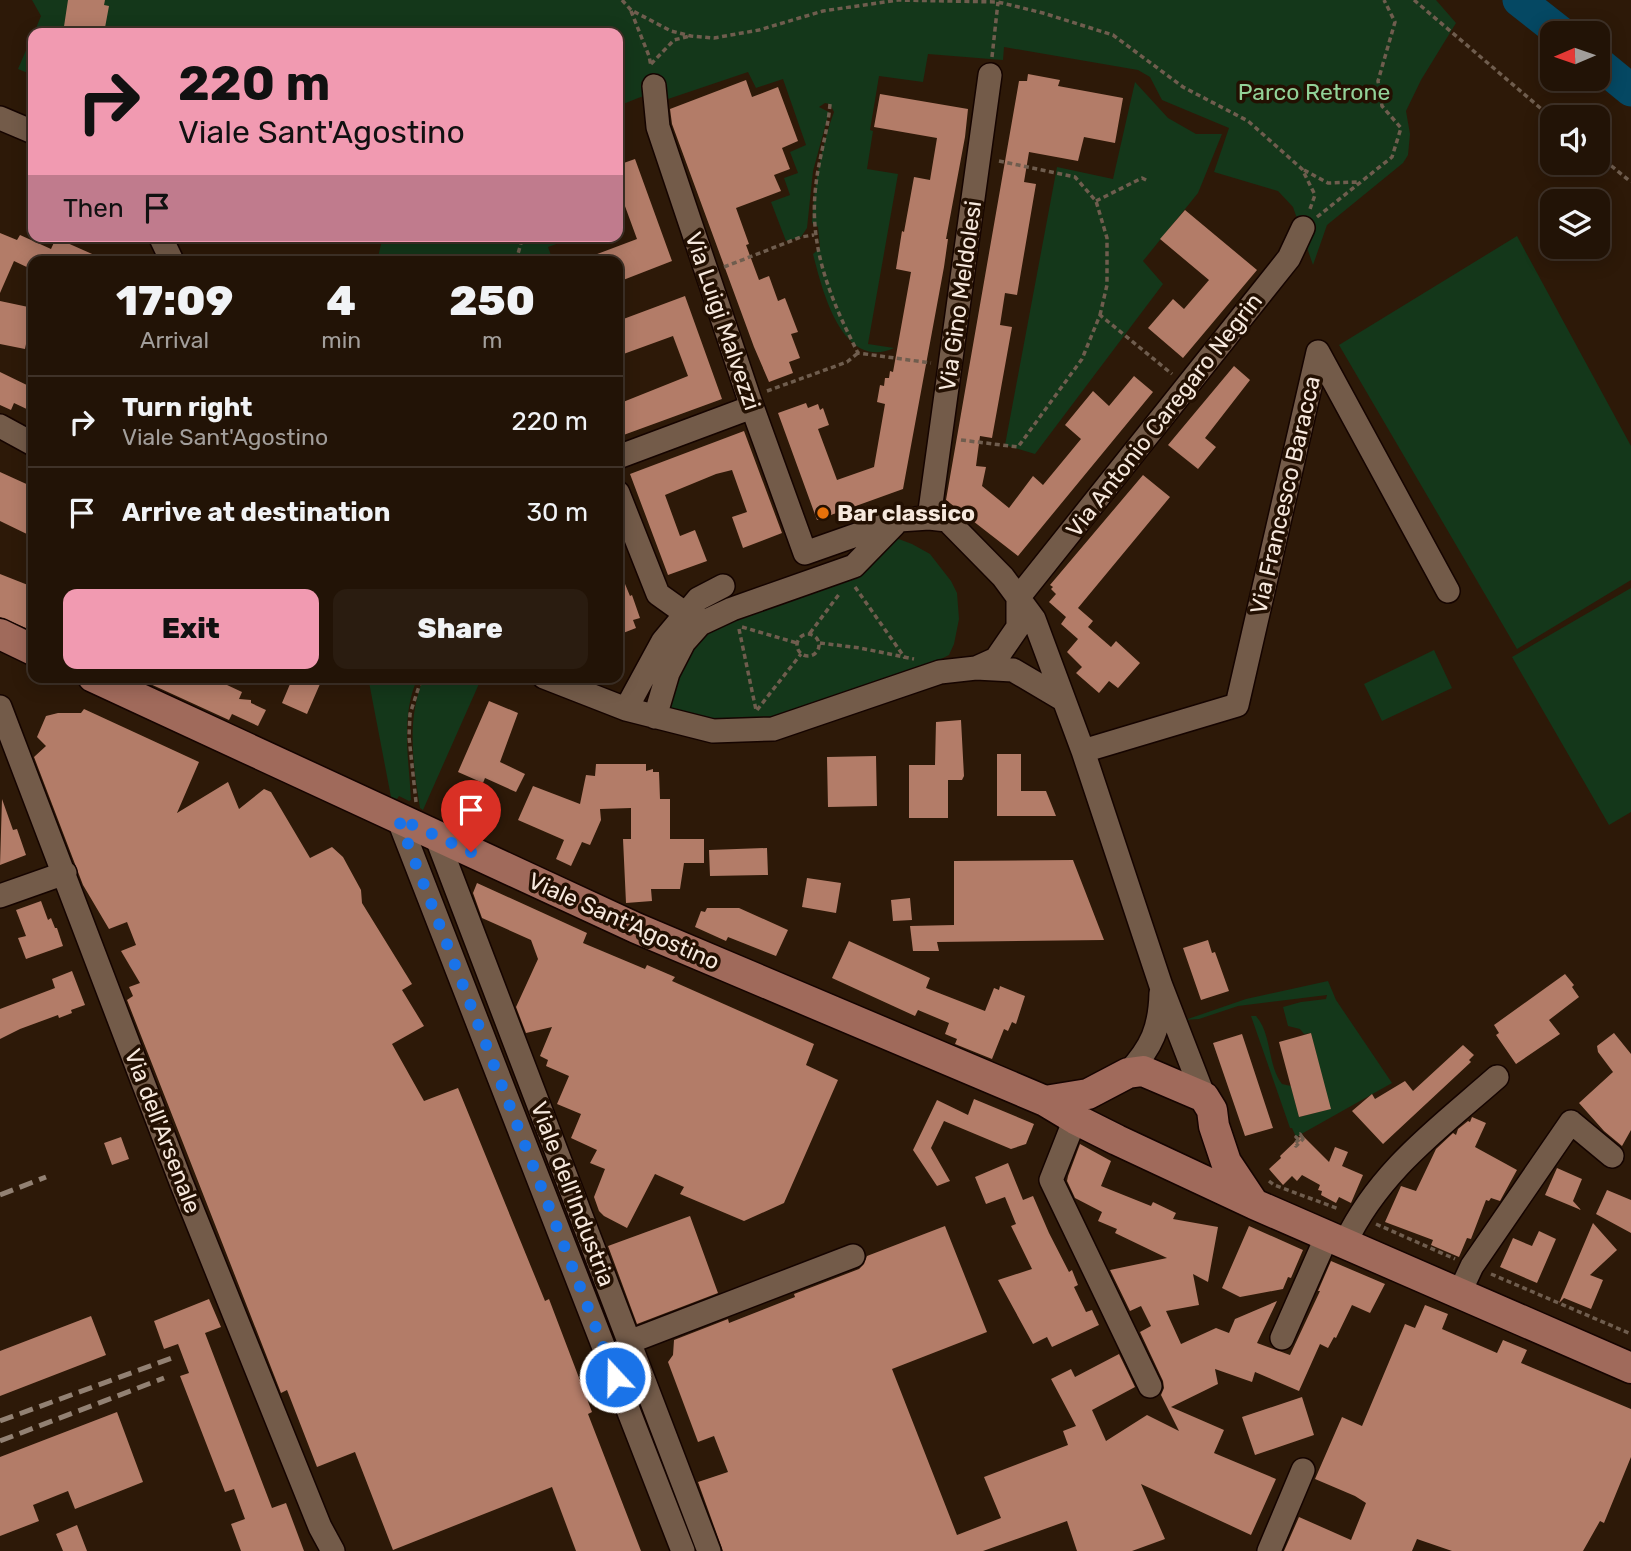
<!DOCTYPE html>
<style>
:root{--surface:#221306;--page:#2a1c10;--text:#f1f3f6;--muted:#a29e9b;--line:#3f3228;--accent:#f19ab1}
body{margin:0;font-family:Rubik,sans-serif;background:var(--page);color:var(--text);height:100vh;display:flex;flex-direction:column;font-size:26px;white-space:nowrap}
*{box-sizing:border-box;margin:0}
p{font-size:23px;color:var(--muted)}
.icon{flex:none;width:38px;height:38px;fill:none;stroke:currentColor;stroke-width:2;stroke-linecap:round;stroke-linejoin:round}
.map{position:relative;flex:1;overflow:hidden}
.sheet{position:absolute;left:28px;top:256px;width:595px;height:427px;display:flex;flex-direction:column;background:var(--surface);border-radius:14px;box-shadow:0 4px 18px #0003,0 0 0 2px var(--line)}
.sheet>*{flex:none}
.banner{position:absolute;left:28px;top:28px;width:595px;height:214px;border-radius:14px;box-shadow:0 4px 18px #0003,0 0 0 2px var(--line);background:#f19ab1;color:#111;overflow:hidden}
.needle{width:46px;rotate:268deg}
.fabs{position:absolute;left:1540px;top:21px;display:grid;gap:14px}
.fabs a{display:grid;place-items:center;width:70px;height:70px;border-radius:14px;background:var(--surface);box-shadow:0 4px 18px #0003,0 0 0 2px var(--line);font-size:35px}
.pin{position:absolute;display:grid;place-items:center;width:60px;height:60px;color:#fff;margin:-72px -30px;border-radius:50% 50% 50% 0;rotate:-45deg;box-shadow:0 0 7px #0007}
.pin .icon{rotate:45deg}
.me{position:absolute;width:77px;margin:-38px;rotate:339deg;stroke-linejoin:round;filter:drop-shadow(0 0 5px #0008)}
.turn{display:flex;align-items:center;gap:24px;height:147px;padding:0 35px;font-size:32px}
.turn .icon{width:91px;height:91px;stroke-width:2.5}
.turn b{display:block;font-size:49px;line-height:60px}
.then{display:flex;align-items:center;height:66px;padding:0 35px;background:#0003;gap:14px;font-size:26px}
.eta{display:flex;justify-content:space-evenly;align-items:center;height:119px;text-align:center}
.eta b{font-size:42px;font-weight:800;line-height:49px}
.primary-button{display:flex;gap:14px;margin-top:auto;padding:14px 35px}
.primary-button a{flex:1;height:80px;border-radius:14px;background:var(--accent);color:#111;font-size:28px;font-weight:800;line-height:80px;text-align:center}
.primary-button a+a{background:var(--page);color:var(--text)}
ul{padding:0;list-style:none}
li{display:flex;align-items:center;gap:21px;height:91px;padding:0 35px;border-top:2px solid var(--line)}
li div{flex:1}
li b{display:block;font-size:26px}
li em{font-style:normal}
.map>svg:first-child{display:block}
.green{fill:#14371a}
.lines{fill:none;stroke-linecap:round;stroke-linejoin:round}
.river{stroke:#054863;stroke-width:33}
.building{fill:#b37c68}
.minor-casing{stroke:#150400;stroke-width:26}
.major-casing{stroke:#150400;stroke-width:33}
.path{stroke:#6f5d4e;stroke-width:3.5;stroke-dasharray:5 3.5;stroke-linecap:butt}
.minor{stroke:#735b49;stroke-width:23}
.major{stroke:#a06a5b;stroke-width:30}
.rail{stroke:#928173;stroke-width:5;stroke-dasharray:14 7;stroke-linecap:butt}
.route{stroke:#1a73e8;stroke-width:12;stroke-dasharray:0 21.6}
.food-dot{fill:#e8710a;stroke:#231002;stroke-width:2.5}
.labels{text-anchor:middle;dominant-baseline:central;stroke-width:7;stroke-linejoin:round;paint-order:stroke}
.park-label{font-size:23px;fill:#92d298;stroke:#231002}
.street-label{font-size:23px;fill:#f6e8dd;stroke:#231002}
.poi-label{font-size:23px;font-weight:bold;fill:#f6e8dd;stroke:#231002;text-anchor:start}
</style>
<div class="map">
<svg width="1631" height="1551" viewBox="0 0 1631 1551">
<rect width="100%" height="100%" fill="#2d1908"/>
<path class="green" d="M32,0h1404l20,23 -35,57 -15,31 4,23 -2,21 -5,8 -76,62 -14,40 -20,-58 -15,-16 -64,-19 15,-44 -67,-28 -12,-23 -12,-7 -134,-23 -1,13 -75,-6 -5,28 -44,-6 -9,54 3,1 -6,38 31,5 -30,170 26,4c-52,24 -72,-59 -81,-94l7,-6 -2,-21 -6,-4c2,-37 9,-76 22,-111l-4,-8 -5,-1 -6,4 10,5 -16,59 -6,57 -6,9 -15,4 -15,-39 19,-7 -6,-17 14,-5 -8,-21 16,-7 -23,-66 -27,9 -8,-16 -80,27 -7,-10 -43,17v-73h-584l7,-17z
M33,34v41l-15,-6z
M1135,82l33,36 28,16h26l-24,59 -55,68 20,23 -128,170 -30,-9 52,-278 56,12z
M383,236h196l-31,11 5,14h-176z
M1517,236l114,210v134l-114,69 -178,-304z
M896,538l16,6 18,10 21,27 6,12 2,26 -5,25 -5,11 -30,15 -157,51 -52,1 -40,-13 -4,-10 28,-63z
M1631,588v224l-22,13 -97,-168z
M1434,650l18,38 -70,33 -18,-37z
M368,677h50c-18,40 -9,81 -7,123l-2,1 -10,-5 -2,3 -6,-2z
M424,677h58l-59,133 -3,-2c-7,-44 -14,-89 4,-131z
M1328,981l8,19 56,83 -96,54 -4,-9h-2l-39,-112h5c16,18 11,48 26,68l9,2 8,31 31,-8 -19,-76 -7,1 -4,-5 -12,-3 -5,-19 18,-5 25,-3 1,-4 -89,11 -39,13 -14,1 61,-21z"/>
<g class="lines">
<path class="river" d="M1519,0l42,33
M1598,63l33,27"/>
</g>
<path class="building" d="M68,0h37l-1,5 5,1 -5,27h-41z
M1028,74l32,6 -2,6 65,12 -8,45 -31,-6 -6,24 -49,-9 -5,30 12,2 -19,111 -12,-2 -5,32 12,2 -20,111 -12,-2 -4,30 10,1 -4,19 27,22 24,-32 10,9 38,-46 -16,-14 28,-34 16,15 25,-30 19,16 -135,164 -72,-56 73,-419h8z
M746,80l6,17 26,-10 20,54 -16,7 8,21 -16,6 7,16 -45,17 13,36 -3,1 13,35 10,-4 9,25 7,-3 13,34 -7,2 9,24 -11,4 4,11 -24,9 -15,-35 -82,-223 -2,-15z
M880,94l88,15 -3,28 -19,102h2l-4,28 -41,222 -86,31 -39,-107 28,-10 2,5 10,-4 2,6 3,-2 6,17 -11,4 19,51 37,-13 11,-63 -8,-2 3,-17 4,1 1,-8h4l1,-7 3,1 18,-100 -15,-3 6,-38 2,1 10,-55 16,3 7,-42 -63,-11z
M635,159l37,102 -54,21v-21l-34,-2 53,-20 -15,-41 -4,2v-35z
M1185,210l72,60 -74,88 -35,-30 25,-29 11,10 25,-29 -49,-41z
M0,233l17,7 3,-5 31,14 5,-11 52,23h-75v9l-19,-9 -14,32z
M685,296l37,103 -104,38v-33l70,-28 -15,-40 -55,20v-35z
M0,301l33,7v22l-4,-1 -4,20 -25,-5z
M1234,366l16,14 -45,58 11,9 -18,22 -30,-24z
M0,372l33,16v24l-19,-9 -3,7 -11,-5z
M744,431l38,102 -39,15 -11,-31 15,-5 -15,-42 -16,4 -51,21 15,41 15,-6 12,31 -39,14 -38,-101z
M0,472l33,15v50l-33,-16z
M1143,475l27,22 -92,111 15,13 -5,6 23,20 5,-6 24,22 -22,25 -9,-7 -10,12 -23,-20 6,-6 -15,-15 11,-13 -17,-15 5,-7 -17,-15 7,-8 -5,-5 2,-2 -3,-2z
M618,567l12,29 2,-1 8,23 -7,2 3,8 -18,7z
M0,574l33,13v44l-33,-14z
M135,677h75l32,15 -3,7 12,1v3l15,7 -8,16 -26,-12 -3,6z
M293,677h30l-16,37 -25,-11z
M489,701l29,12 -18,49 25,12 -9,18 -31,-14 -2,5 -25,-11z
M84,709l115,53 -22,51 51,-31 11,27 25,-20 7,3 39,66 22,-11 11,10 18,33 1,13 50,81 -10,6 22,36 -32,18 32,57 34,-13 87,213 4,-2 43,113 -4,2 53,137h-65l-24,-64 -159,63 -38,-98 -38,15 -30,-77 -6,3 -154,-393 6,-4 -4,-9 11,-4 -19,-32 15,-6 -9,-23 -18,7 -26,-44 -49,-128 12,-11 -9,-9 9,-21 12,-3h23z
M961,720l3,56 -2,4h-14v38h-39v-53h26l1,-43z
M997,754h24v37h25l10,25h-59z
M876,756l1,50 -49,1 -1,-50z
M596,764h50v7l7,-2v3h6l1,27h10v40h34v24h-20l-4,26h-29l1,12 -26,2 -3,-64h8v-31l-31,1 1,11 -11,25 -8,-3 -11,24 -15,-7 8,-19 -46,-20 15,-34 47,18 6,-29 9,1z
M2,799l11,31 4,-1 9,26 -26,10z
M767,848l1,27 -58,1 -1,-26z
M1073,860l31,80 -167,2 2,9h-26l-3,-25 44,-1v-64z
M807,878l34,5 -5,30 -34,-6z
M477,883l110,50 -4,10 62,26 2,-4 28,12 -3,4 142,63 -8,21 32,15 -54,123 -40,18 -64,-27 4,-7 -29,-13 -28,54 -23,-12 -5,-5 -5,-14 11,-28 -15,-6 7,-13 -26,-12 10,-24 -24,-10 12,-28 -23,-10 2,-6 -8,-4 12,-29 -26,6 -10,-26 22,-48 -7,-19 -49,-22 -9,-25z
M910,898l2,22 -19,1 -2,-21z
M41,901l7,19 3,-2 4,10h2l6,18 -37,13 -8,-21 8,-2 -10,-26z
M707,908h32l49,22 -12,26 -48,-19 -2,4 -31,-14 6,-16 4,1z
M1208,940l4,13 3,-1 14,39 -28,9 -18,-52z
M849,941l81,37 -4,10 59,23 9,-23 5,2 1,-4 25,10 -9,28 -4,-2 -4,9 -4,-2 -12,30 -37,-15 2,-5 -12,-5 4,-11 -31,-13 -3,6 -83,-38z
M72,971l13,34 -14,5 1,3 -13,5 -1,-3 -38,14 -20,10v-30l55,-21 -3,-9z
M1565,974l9,11 -2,2 7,10 -30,23 11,14 -44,30 -20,-29 3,-2 -5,-8z
M1311,1033l20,76 -32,8 -20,-75z
M1614,1033l17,21v76l-9,16 -18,-15 -25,-28 34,-31 -15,-20 -1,-6z
M1242,1034l31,94 -28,8 -32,-93z
M1463,1045l11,10 -5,5 2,2 -88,82 -31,-33 20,-17 3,5 30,-18 8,10z
M974,1099l60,25 -8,20 -15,5 -67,-28 -13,27 19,33 -13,5 -24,-36 24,-50 31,15z
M1472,1117l14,6 -11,24 42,23 -17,31 -9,-3 -2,3 -3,-1 -15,39 -4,-1 -8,19 -28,-12 2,-5 -48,-18 16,-36 15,5 20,-42 17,-16 3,2 2,-6 10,-8 2,1z
M1302,1135l27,27 6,-15 13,5 -6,14 21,9 -12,28 -12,-6 -3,6 -15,-8 1,-4 -4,-1 2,-5 -18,-10 -5,6 -5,-5 -9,9 -14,-16 12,-11 -1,-2z
M121,1137l8,22 -17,6 -8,-22z
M1080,1144l31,17 -10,25 50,20 2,-4 23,11 -3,6 45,8 -10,55 -15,-8 6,31 -33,6 15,33 35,-16 13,5 6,-14 42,-18 -20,42 33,12 30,-64h-2l13,-30 54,23 -15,29 -18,-8 -16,33 -2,-1 -6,11 -8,-4 -21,47 -44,-19 -3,10 -37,-13 3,15 -47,23 53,23 -10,23 62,26 -25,56 -110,-51 24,55 -33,12h-55l-10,-30 -84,30h-260l-25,-69 30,-10 -14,-36 -16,6 -30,-80 5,-7 1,-15 54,-21 1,4 66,-26 -1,-3 65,-25 5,-5 3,-8 78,-30 42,106 -95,37 65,166 44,-17 -17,-41 84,-32 -5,-14 13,-5 -25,-47 20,-10 4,8 44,-23 16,33 -43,23 14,31 41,-26 32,16 -18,-36 3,-7 -1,-7 -23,-49 11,-6 -10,-20 -11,5 -20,-41 57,-12 -52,-25 2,-4 -19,-8 4,-9 -27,-14 -8,-17 1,-5z
M1008,1163l15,37 10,-4 16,37 20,39 3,-2 6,15 -4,2 12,25 6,-2 7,15 -47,22 -5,-10 -14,7 -35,-64 34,-11 -21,-43 5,-2 -11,-27 -19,7 -11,-27z
M1557,1168l25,11 -9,22 8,9 -36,-15z
M1607,1190l24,10v33l-35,-19z
M690,1216l28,77 -81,31 -29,-78z
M1593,1223l24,27 -27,25 13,5 -12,29 -27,-11 -5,5z
M1249,1226l54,24 -12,28 -3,-1 -5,12 -43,8 -18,-9z
M1539,1231l17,8 -19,44 -37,-16 13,-29 19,8z
M209,1299l12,28 -16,6 67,175 14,-5 18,48h-63l-10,-27 14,-5 -11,-30 -9,3 -45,-116 9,-3 -11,-29 -14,5 -10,-28z
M1425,1305l23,9 -6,15 55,24 6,-13 24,10 -6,13 110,46v48l-27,66 -4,-2 -17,30h-131l-35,-12 -5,12h-128l15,-34 52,23 15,-37 -11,-7 -40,-17 27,-62 20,9 43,-102 10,4z
M91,1316l15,39 -106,41v-45z
M1302,1397l12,38 -59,20 -13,-38z
M117,1412l26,70 -68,27 -7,-18 -35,14 6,16 -39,15v-79z
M77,1525l10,26h-24l-7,-17z"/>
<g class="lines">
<g class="minor-casing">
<path id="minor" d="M654,86l4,41 91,271 56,155 94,-33 30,-2 18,2 56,57 31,42 49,132 78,235 43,111
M0,118l33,14
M160,236l12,25
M0,426l33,18
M618,457l134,-50
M618,493l40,101 28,20
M929,518l61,-443
M1018,598l271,-340 14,-30
M976,668l20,-9 22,-32v-29
M544,677l82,32 87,22 60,-2 167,-57 36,-4 37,2 51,30
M0,707l181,475 139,345 13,24
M626,709l37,-68 35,-42 25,-13
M655,717l13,-44 16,-31 16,-18 32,-15 122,-43 40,-41
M1083,751l154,-46 81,-353 130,239
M398,818l285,733
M436,836l273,715
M0,896l65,-23
M1128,1073c24,-26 32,-45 33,-80
M1075,1119l-24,61 99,206
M1345,1243c34,-72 94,-115 152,-166
M1459,1294l13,-28 99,-144 41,34
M1282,1338l45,-102
M629,1342l224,-86
M1269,1551l34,-81"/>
</g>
<g class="major-casing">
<path id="major" d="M0,634l33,16
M93,677l543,251 409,173 30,18 42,21 137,64 377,164
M1045,1101l43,-7 40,-21 15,-2 61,26 8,13 2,16 12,36 28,42"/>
</g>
<path class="path" d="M622,0l9,10 40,21 20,5 23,2 45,-8 64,-19 75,-11 100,2 45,11 70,22 70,52 65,34 54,48 13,26 -5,14
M1414,0l138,118
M631,11l18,45 2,10
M992,57l6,-55
M651,64l23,-24 16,-4
M830,104c-2,27 -11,53 -14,80 -8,62 14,114 42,169l73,10
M1598,155l33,27
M999,161l76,16 21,24 11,37v47l-7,30
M1304,170l24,13 31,-1
M1096,201l46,-23 6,3
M1317,217l75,-60 9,-29 -19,-22 -4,-25 17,-59 -11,-22
M516,261l7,-25
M724,267l77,-30 13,-2
M767,391l80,-29 11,-9
M961,440l57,7 64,-88 18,-44 72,59
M855,587l50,71
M742,627l55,16
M739,629l17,81
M810,633l30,-40
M797 645a11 11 0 1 1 22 0a11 11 0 1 1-22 0Z
M820,643l40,5 54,11
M757,710l44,-56
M416,802l-7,-65 1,-23 12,-37
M1300,1134l2,3 -3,3 -3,-3z
M1302,1137l1,2 -7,7 -2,-2z
M1269,1181l5,4 65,24
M1376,1224l79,35
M1491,1274l140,60"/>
<use href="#minor" class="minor"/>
<use href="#major" class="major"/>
<path class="rail" d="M0,1195l46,-18
M0,1421l172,-63
M0,1441l164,-63"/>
</g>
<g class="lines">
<path class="route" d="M471,852l-73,-34 217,559"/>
</g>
<circle class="food-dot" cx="823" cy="513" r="7"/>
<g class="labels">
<g class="park-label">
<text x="1314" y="92">Parco Retrone</text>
</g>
<g class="street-label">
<text transform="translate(960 296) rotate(-82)">Via Gino Meldolesi</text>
<text transform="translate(723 321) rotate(71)">Via Luigi Malvezzi</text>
<text transform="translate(1164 415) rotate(-52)">Via Antonio Caregaro Negrin</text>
<text transform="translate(1285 495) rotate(-77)">Via Francesco Baracca</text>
<text transform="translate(624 921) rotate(24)">Viale Sant'Agostino</text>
<text transform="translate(163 1131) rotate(69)">Via dell'Arsenale</text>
<text transform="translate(573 1194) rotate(69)">Viale dell'Industria</text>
</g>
<g class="poi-label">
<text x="837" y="513">Bar classico</text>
</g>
</g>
</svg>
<div class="fabs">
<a><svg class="needle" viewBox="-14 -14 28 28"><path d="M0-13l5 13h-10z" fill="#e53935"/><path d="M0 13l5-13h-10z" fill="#a29e9b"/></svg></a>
<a><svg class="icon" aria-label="sound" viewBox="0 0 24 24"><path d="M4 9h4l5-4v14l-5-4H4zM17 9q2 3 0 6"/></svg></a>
<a><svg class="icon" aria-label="layers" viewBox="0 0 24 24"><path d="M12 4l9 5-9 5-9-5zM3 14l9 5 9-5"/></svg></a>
</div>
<div class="pin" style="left:471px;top:852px;background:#d93025"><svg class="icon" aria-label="arrive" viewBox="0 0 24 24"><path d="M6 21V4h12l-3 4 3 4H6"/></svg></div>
<svg class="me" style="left:615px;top:1377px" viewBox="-20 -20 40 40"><circle r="17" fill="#1a73e8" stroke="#fff" stroke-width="3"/><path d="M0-11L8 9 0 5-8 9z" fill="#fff"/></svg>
<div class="banner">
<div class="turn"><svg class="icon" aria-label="right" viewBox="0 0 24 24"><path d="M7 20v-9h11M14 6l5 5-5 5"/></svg><div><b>220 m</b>Viale Sant'Agostino</div></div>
<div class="then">Then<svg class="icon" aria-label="arrive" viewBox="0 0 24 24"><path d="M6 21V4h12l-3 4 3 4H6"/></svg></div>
</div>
<section class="sheet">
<div class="eta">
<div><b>17:09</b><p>Arrival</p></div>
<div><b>4</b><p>min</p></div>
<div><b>250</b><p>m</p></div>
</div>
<ul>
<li><svg class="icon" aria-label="right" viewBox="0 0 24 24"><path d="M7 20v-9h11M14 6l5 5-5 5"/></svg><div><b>Turn right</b><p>Viale Sant'Agostino</p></div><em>220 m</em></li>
<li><svg class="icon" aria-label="arrive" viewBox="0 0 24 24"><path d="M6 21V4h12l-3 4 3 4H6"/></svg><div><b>Arrive at destination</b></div><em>30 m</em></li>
</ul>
<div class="primary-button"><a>Exit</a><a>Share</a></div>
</section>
</div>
